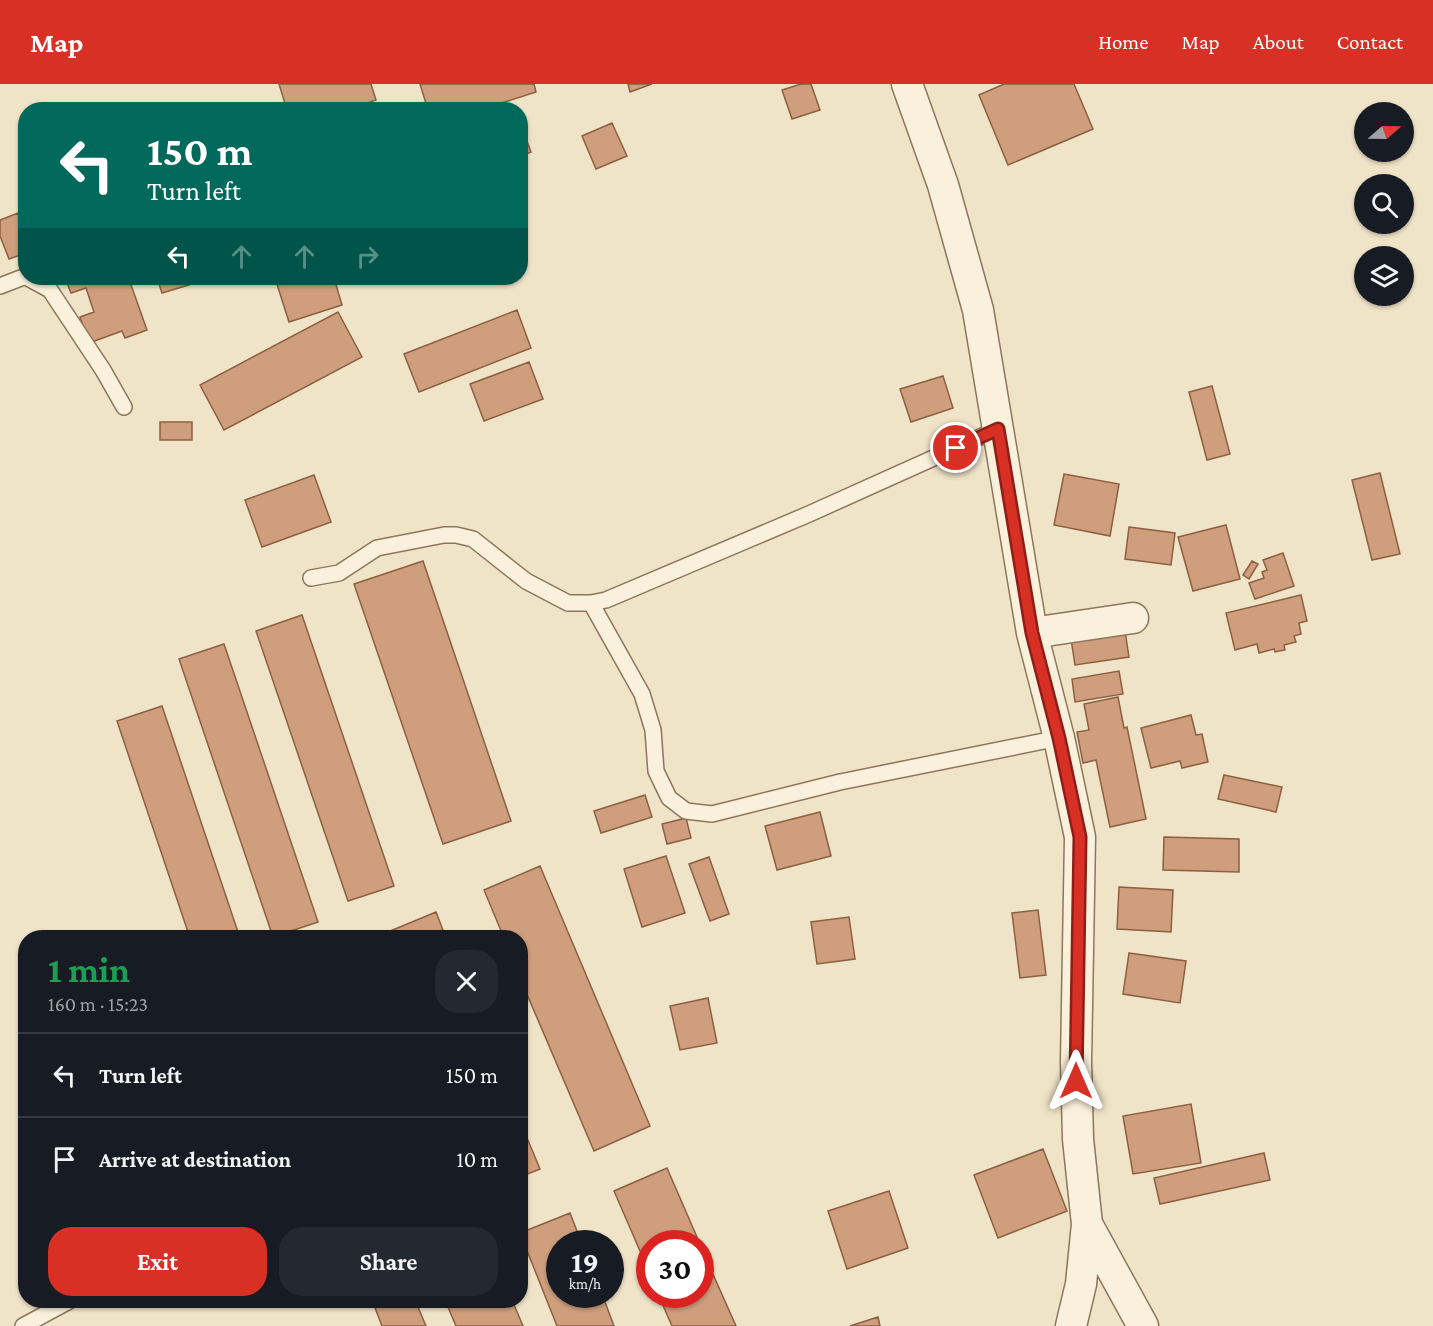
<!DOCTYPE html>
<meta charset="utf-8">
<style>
:root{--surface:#171b24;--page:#242831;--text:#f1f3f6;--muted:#9ea1a6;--line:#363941;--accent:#d93025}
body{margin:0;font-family:"Crimson Pro",serif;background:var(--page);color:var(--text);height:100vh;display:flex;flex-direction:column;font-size:22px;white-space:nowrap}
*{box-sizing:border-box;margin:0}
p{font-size:20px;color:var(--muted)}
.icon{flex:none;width:33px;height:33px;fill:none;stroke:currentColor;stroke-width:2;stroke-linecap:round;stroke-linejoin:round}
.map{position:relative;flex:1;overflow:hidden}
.details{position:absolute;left:18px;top:846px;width:510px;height:378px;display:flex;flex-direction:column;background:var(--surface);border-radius:24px;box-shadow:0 2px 4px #0004}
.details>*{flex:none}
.top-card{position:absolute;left:18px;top:18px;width:510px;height:183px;border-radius:24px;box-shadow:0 2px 4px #0004;background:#00695c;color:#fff;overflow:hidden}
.needle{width:39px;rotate:70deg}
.tools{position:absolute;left:1354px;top:18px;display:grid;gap:12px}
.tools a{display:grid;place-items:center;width:60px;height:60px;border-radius:50%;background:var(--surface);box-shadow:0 2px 4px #0004;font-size:30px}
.speed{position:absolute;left:546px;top:1146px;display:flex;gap:12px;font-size:30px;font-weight:700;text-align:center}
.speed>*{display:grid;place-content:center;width:78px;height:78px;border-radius:50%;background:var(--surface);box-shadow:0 2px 4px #0004;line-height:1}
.speed small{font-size:15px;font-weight:400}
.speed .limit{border:9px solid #d22;background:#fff;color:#111}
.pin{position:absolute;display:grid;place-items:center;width:51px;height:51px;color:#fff;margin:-26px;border:3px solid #fff;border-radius:50%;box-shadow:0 2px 6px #0007}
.me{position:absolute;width:66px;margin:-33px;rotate:0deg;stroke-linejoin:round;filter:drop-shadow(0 0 4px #0008)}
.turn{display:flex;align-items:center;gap:21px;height:126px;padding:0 30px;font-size:27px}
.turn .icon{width:78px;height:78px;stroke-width:2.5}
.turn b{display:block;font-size:42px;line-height:51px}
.lanes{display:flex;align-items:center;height:57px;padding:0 30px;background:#0003;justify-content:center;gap:30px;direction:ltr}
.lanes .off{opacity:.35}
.round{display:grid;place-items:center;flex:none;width:63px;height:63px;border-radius:24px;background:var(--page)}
.summary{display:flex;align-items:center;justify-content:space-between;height:102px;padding:0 30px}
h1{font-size:36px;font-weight:700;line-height:45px;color:#1e9e55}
.cta{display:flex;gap:12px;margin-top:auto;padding:12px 30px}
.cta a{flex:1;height:69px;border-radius:24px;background:var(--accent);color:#fff;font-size:24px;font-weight:700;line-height:69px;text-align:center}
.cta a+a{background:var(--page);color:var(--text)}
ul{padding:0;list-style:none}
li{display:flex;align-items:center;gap:18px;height:84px;padding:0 30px;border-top:2px solid var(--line)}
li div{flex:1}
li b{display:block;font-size:22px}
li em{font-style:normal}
header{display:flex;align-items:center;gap:36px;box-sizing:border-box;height:84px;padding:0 30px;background:var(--accent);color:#fff}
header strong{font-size:28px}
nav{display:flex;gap:33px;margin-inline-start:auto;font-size:21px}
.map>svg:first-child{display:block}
.building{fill:#cf9f7d;stroke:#8d5f41;stroke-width:1.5}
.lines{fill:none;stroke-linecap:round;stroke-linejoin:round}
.service-casing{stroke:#8d765c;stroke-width:18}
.minor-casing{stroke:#8d765c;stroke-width:33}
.service{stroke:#faf1dc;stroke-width:15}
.minor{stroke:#faf1dc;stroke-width:30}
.route-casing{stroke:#8d1f18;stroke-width:15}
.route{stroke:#d93025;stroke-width:10}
</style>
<header>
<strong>Map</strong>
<nav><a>Home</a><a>Map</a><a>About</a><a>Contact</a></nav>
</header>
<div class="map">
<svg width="1433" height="1242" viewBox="0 0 1433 1242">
<rect width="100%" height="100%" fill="#f0e4c8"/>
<path class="building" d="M279,0h92l5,16 -30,10h-59z
M420,0h114l2,8 -56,18h-52z
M628,0h24l-22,8z
M801,0h10l9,26 -28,9 -10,-29z
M1004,0h70l19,45 -85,36 -29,-70z
M520,38l11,30 -11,4z
M612,39l15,33 -31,13 -14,-33z
M18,129l8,19v21l-17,6 -9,-23v-16z
M65,194h77l-12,4 17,48 -22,8 -3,-7 -33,12 -9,-26 14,-5 -8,-24 -15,5z
M157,194h32l3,6 -30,9z
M275,194h59l8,27 -53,17z
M517,226l14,38 -112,44 -15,-38z
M338,228l24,45 -138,73 -24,-45z
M529,278l14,37 -59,22 -14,-37z
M943,292l10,32 -42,14 -11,-33z
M1212,302l18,68 -23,6 -18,-68z
M160,338h32v18h-32z
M1380,389l20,81 -28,6 -20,-80z
M1064,390l55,10 -9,52 -56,-11z
M314,391l17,47 -69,25 -17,-47z
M1226,441l14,54 -47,12 -15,-54z
M1129,443l46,6 -4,32 -46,-6z
M1283,469l11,33 -39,13 -6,-16 15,-5 -2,-6 5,-2 -4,-10z
M423,477l88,260 -68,23 -89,-260z
M1252,477l6,3 -9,15 -6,-4z
M1301,511l6,26 -8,2 2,11 -7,2 2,6 -12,3 1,5 -10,2 -1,-3 -15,4 -2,-9 -22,6 -9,-37z
M302,531l92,271 -46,15 -92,-270z
M1125,547l4,26 -54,8 -4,-26z
M224,560l94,278 -45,15 -94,-278z
M1119,587l4,23 -48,8 -3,-23z
M1118,613l6,31 3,-1 19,92 -36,8 -14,-67 -13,3 -6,-31 12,-2 -5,-26z
M162,622l78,232h-50l-73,-217z
M1191,631l5,20 6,-1 6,28 -26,6 -2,-7 -29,7 -10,-40z
M1224,691l58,12 -6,25 -58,-13z
M645,711l7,22 -51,16 -7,-22z
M820,728l11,44 -54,14 -12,-44z
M686,734l5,20 -24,6 -5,-20z
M1164,753l75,2v33l-76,-2z
M666,772l19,57 -43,14 -18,-58z
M709,773l20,57 -19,7 -21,-57z
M540,782l110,260 -56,25 -74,-173v-40h-16l-20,-48z
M1119,803l54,3 -2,42 -54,-3z
M1038,826l8,65 -26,3 -8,-65z
M436,828l10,26h-62l-1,-4z
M849,833l6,42 -38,5 -6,-42z
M1129,869l57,8 -6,42 -57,-9z
M708,914l9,45 -37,7 -10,-44z
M1191,1020l10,59 -68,11 -10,-58z
M520,1037l20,48 -20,8z
M1043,1065l24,62 -69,27 -24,-63z
M1264,1069l6,27 -110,24 -6,-26z
M667,1084l33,76h-50v30l-36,-83z
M889,1107l19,57 -61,21 -19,-58z
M570,1129l12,31h-22v50h42l12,32h-57l-37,-93z
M700,1161l36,81h-64l-14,-32h42z
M372,1216h43l11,26h-44z
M445,1216h67l11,26h-67z
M878,1233l2,9h-30z"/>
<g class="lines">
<g class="service-casing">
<path id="service" d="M28,194l22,12 53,80 21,37
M0,202l26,-10
M311,494l28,-5 38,-25 67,-13h12l17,4 53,42 42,22h23l15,-3 203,-86 189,-85
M591,519l51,91 11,36 3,41 13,27 17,13 26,3 128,-32 219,-44
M23,1242l48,-26"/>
</g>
<g class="minor-casing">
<path id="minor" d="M907,0l36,101 35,125 54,323 27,105 21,99 -4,225 2,77 9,85 -6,60 -10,42
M1032,549l101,-15
M1087,1140l56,102"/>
</g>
<use href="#service" class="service"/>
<use href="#minor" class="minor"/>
</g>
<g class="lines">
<g class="route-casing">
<path id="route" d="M956,364l42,-19 34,204 27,105 21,99 -4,244"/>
</g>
<use href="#route" class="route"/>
</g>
</svg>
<div class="tools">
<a><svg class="needle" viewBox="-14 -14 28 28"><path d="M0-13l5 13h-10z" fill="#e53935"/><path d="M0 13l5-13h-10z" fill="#9ea1a6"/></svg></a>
<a><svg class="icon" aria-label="search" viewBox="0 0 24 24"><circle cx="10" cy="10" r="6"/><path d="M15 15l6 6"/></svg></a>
<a><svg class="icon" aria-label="layers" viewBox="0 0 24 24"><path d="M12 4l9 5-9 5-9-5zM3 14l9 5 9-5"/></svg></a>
</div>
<div class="speed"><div>19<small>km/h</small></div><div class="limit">30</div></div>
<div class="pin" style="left:956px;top:364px;background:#d93025"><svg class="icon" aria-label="arrive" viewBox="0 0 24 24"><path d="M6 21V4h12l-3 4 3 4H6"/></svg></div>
<svg class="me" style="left:1076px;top:997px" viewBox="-20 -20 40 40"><path d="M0-17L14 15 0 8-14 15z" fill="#d93025" stroke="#fff" stroke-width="4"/></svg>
<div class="top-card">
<div class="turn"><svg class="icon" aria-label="left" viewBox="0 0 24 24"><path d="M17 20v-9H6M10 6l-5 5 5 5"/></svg><div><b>150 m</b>Turn left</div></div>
<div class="lanes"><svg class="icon" aria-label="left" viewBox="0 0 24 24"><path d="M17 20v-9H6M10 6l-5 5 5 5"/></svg><svg class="icon off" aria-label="ahead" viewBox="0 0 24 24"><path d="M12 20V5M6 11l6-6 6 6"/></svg><svg class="icon off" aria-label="ahead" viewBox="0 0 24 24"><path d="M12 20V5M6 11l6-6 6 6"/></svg><svg class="icon off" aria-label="right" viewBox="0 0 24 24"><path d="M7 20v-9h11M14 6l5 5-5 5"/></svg></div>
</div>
<section class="details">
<div class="summary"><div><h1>1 min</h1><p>160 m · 15:23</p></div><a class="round"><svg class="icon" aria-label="close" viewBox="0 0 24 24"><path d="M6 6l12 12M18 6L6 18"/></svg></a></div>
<ul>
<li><svg class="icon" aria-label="left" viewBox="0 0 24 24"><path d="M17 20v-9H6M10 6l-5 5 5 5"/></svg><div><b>Turn left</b></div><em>150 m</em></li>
<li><svg class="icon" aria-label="arrive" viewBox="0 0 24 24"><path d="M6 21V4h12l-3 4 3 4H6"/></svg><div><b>Arrive at destination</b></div><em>10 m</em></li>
</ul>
<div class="cta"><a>Exit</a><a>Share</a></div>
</section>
</div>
